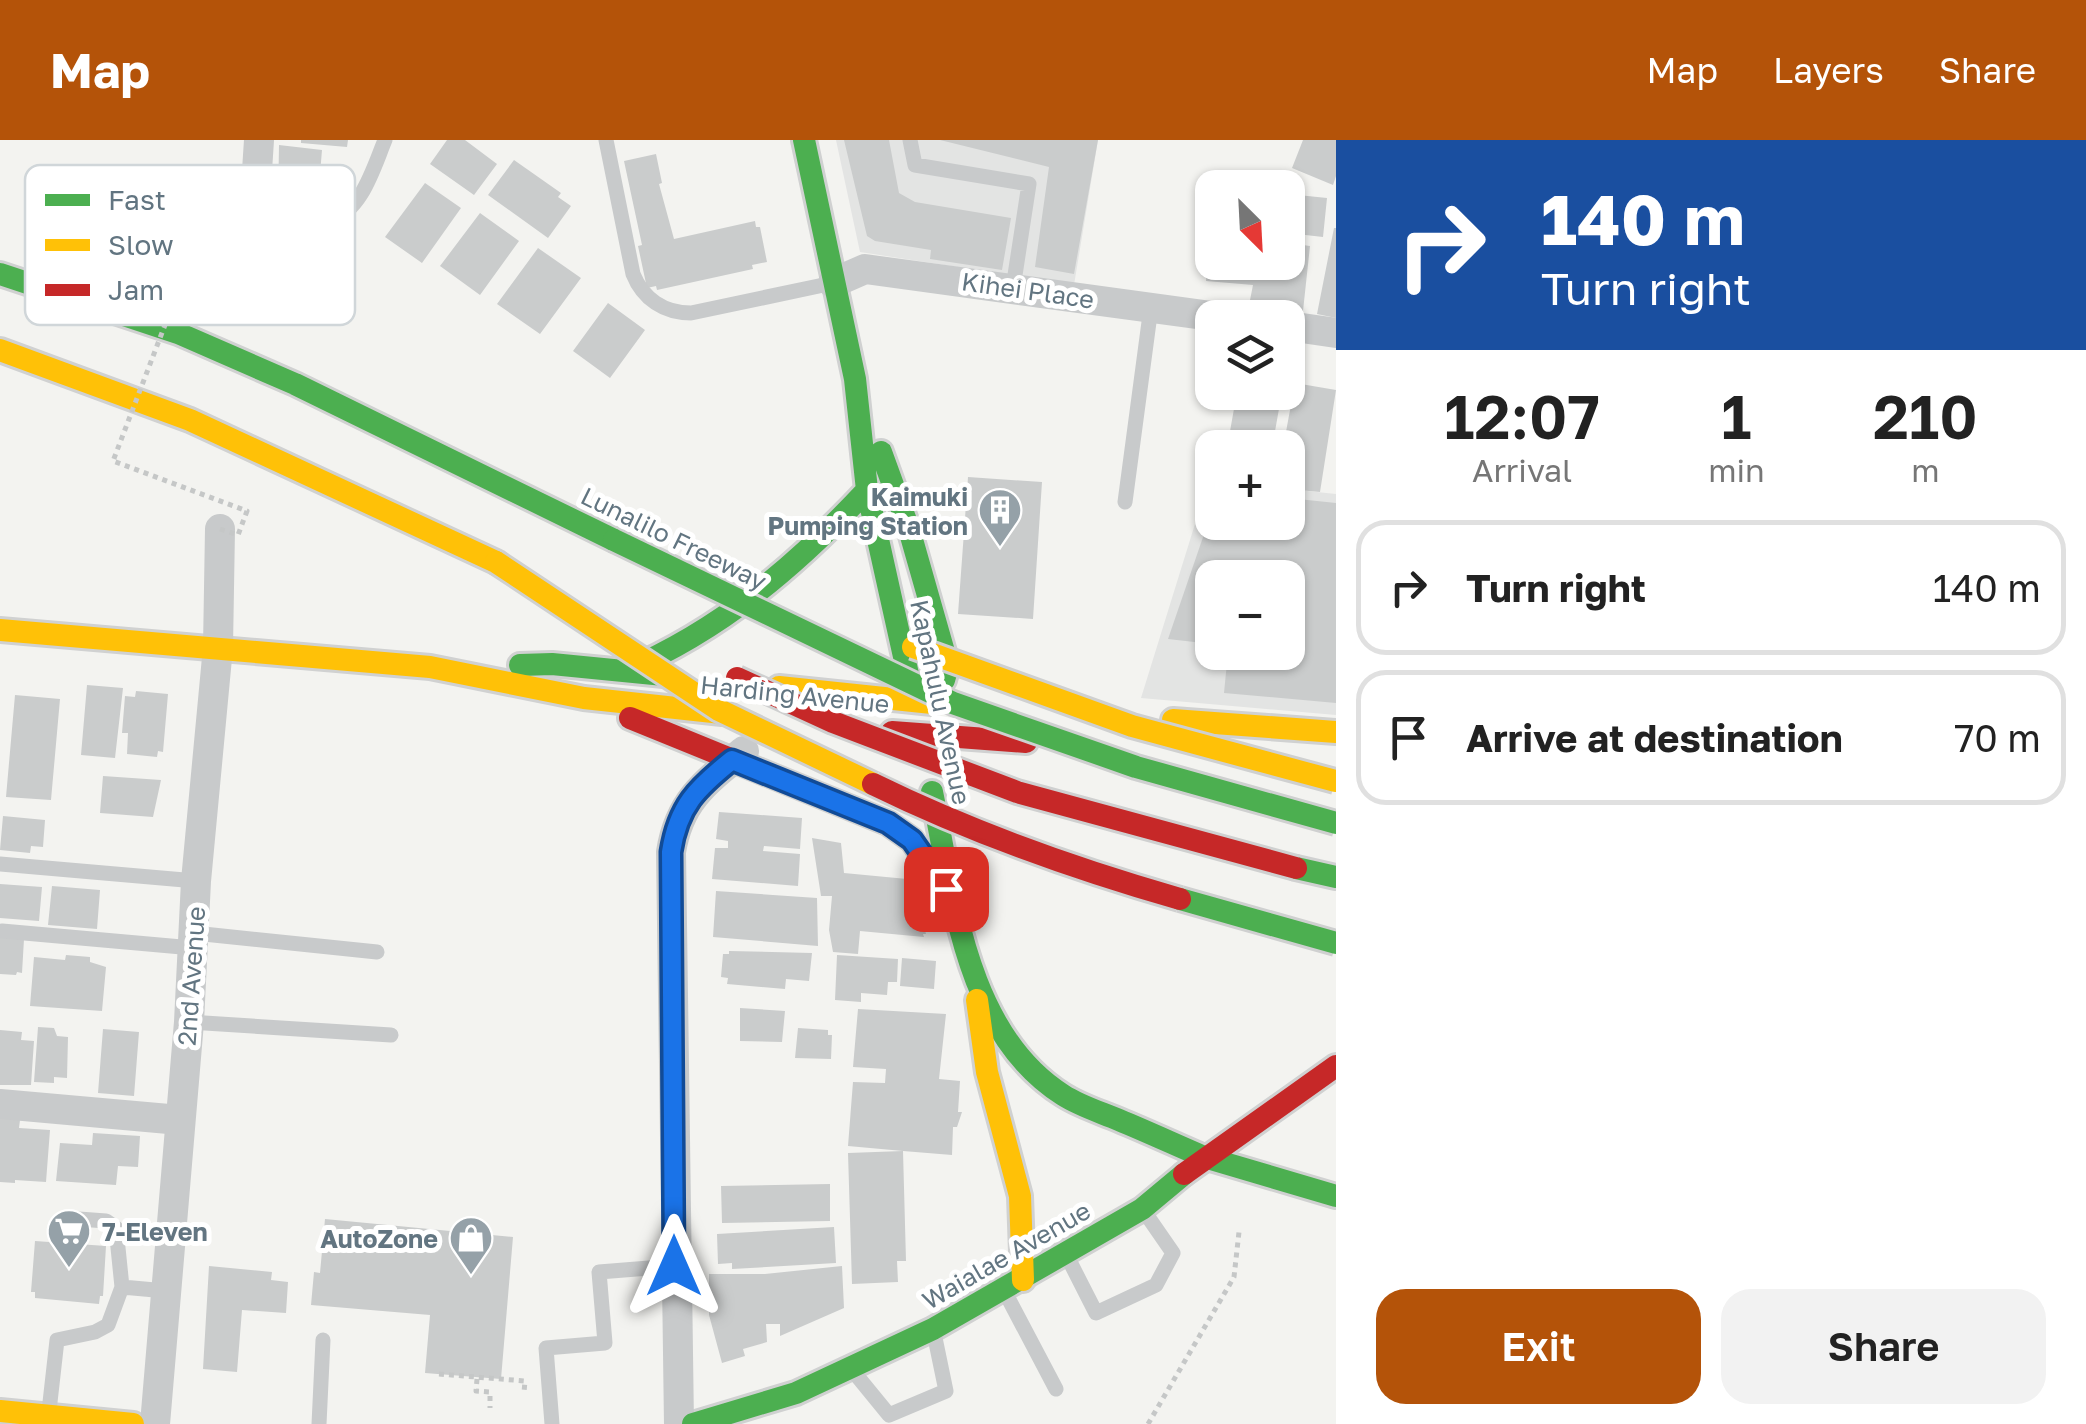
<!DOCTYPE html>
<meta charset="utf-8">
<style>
:root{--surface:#fff;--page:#f2f2f2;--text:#222;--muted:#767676;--line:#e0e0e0;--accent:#b45309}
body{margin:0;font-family:"Golos Text",sans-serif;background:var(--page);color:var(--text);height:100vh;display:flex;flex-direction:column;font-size:38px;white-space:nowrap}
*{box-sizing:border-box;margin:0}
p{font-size:32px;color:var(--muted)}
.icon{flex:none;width:55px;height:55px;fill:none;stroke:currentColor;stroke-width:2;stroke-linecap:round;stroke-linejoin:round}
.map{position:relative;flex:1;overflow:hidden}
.side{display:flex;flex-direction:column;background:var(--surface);width:750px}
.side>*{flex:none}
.banner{background:#1a4fa0;color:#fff;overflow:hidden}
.needle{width:65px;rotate:156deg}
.tools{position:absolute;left:1195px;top:30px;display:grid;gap:20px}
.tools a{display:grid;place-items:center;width:110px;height:110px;border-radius:20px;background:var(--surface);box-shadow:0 2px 8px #0004;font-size:50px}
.pin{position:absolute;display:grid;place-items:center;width:85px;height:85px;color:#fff;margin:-42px;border-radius:20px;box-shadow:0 5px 15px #0006}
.me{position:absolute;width:110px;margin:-55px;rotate:0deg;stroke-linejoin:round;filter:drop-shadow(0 0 8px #0008)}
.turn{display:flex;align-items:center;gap:35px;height:210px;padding:0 40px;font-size:45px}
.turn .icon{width:130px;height:130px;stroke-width:2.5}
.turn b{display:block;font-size:70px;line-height:85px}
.eta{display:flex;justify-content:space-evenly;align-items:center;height:170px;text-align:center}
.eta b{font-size:60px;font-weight:600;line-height:70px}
.cta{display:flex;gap:20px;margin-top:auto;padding:20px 40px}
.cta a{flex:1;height:115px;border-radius:30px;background:var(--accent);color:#fff;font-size:40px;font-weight:600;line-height:115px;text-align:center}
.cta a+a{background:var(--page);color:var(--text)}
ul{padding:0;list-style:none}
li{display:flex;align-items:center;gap:30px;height:135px;margin:0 20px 15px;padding:0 20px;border:5px solid var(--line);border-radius:30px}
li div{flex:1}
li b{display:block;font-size:38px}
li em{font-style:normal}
header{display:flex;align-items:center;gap:60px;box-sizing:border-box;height:140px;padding:0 50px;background:var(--accent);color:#fff}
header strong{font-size:48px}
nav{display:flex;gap:55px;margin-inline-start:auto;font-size:35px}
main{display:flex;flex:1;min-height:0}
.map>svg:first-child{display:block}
.built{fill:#e3e4e3;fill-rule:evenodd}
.building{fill:#cacccc}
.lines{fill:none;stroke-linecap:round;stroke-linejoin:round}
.fast-casing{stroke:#d0d1d1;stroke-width:28}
.slow-casing{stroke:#d0d1d1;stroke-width:28}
.jam-casing{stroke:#d0d1d1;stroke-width:28}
.path{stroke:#c5c7c7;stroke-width:5;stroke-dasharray:5 5;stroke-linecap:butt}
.lane{stroke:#c8cacb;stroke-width:15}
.street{stroke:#c8cacb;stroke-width:30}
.fast{stroke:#4caf50;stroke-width:22}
.slow{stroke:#ffc107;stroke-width:22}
.jam{stroke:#c62828;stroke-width:22}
.fast-bridge-casing{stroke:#cfd0d0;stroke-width:28;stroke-linecap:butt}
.slow-bridge-casing{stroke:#cfd0d0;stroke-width:28;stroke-linecap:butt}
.jam-bridge-casing{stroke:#cfd0d0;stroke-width:28;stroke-linecap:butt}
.path-bridge{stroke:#c5c7c7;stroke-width:5;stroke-dasharray:5 5;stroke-linecap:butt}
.fast-bridge{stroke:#4caf50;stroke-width:22}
.slow-bridge{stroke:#ffc107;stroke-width:22}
.jam-bridge{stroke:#c62828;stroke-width:22}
.route-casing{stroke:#114b97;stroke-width:25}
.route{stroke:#1a73e8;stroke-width:18}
.labels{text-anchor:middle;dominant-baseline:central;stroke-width:10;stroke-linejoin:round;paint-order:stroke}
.street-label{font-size:25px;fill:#627581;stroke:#fff}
.poi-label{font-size:25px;font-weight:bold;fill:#627581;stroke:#fff;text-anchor:end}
.key{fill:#fff;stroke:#d0d6d9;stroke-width:2.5}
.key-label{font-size:28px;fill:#627581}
</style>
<header>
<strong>Map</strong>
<nav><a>Map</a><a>Layers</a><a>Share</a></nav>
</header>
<main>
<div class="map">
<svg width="1336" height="1284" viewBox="0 0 1336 1284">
<rect width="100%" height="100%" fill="#f3f3f0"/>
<path class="built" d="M836,0h262l-24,145 -214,-33z
M1208,342h4v40h76v-33l48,5v221l-195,-17zM1212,438h76v74h-76z"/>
<path class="building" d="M301,0h47l-1,7 -46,-4z
M447,0h18l32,24 -23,31 -44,-31z
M844,0h45l10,53 16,9 96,16 -9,52 -72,-11 1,-9 -56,-9 -8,-5z
M940,0h158l-24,134 -39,-7 14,-100z
M1303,0h33v36l-3,9 -41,-17z
M279,5l43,5 -4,48h-5l-1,10 -34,-3z
M656,14l6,29 -3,1 15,55 81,-18 1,6h4l7,35 -15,3 1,4 -96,21 -1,-4 -9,2 -9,-42 4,-1 -18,-84z
M514,20l47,33 -3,4 13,9 -23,32 -60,-43z
M425,43l36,25 -39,55 -37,-26z
M1288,54l39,4 -4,39 -35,-4z
M480,73l39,28 -39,54 -40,-29z
M1334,88h2v90l-19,-4z
M1210,97h2v25h76v-19l22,3 -7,65 -54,-6 4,-20 -47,-4z
M538,108l43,30 -41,56 -43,-30z
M608,163l37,27 -35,48 -37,-27z
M1295,243l41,7 -16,102 -32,-3v-41h-5z
M1237,252h45l-10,56h-45z
M968,337l74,5 -9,137 -75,-5z
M1288,358l48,5v200l-112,-10 4,-41h60v-74h-76v66l-44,-5 44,-128v11h76z
M87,545l36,3 -8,70 -34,-3z
M136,551l32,3 -5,58 -5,-1 -1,6 -30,-3 1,-21h-6l3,-37 10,1z
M15,555l45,4 -9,101 -45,-3z
M103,636l58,4 -8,37 -53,-4z
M719,672l83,6 -2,31 -36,-3 -1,5 37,3 -2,32 -86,-7 3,-31h13v-7l-12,-2z
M3,676l42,4 -2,27 -12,-1 -1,7 -30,-3z
M812,698l29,5 3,30 63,6 2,22 13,2 6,26 -3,1 1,4h-3l1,3 -64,-6 -2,23 -25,-2 -4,-22 3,-34h-11z
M0,744l42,3 -3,34 -39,-3z
M52,746l48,4 -3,39 -49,-4z
M716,751l101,7 1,48 -105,-9z
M0,797l24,2 -2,34 -5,-1 -1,3 -16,-1z
M729,811l83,2 -3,28 -23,-2 -1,10 -58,-5 1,-6 -7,-1 2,-23h6z
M66,815l24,2v5l16,5 -4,44 -72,-5 4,-49 31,3z
M837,815l61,4 -1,23h-9l-1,13 -26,-2v9l-26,-2z
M902,818l34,3 -2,28 -34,-3z
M740,868l45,3 -3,31 -42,-1z
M858,869l88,5 -7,65 21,2 -2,31h4l-5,15h-4l-1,28 -49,-4 3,110h-9l1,21 -46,2 -4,-131 55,-2 -55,-5 5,-64 32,1 1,-14 -33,-2z
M38,887l16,1 3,8 11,1 -1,41 -13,-1v6l-20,-1z
M798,888l30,2v5h4l-1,24 -36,-1z
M103,889l36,3 -5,64 -36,-3z
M0,890l22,2 -1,8 13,1 -3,44h-31z
M0,971l21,1 -2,16 31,2 -4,52 -31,-2v3l-15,-1z
M93,993l47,3 -2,31 -20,-1 -2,19 -60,-4 4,-38 32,2z
M830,1044v37l-108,2 -1,-37z
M325,1079l188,18 -12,142 -76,-6 5,-58 -119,-10 3,-33 6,1z
M834,1087l2,36 -104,6v-6l-14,1 -1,-30z
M35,1101l71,5 -3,50h-3l-1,8 -64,-6v-6h-4z
M209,1126l63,6 -1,8 17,2 -2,31 -44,-3 -5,62 -34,-3z
M842,1126l2,42 -64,28v-12h-14l1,18 -24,7 2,7 -23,7 -13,-48v-41h56z"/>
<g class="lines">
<g class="fast-casing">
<path id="fast" d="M804,0l51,239 12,111 42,189
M0,134l178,59 117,51 319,156
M881,312l28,77 39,137 -4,14
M520,525l32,-1 112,11
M625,531c96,-41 171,-105 242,-181
M932,652c21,102 33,241 131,303 17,11 37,17 56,25 29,12 57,25 85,37
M1296,728l40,9
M1204,1017l132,39
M693,1284l103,-31 137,-64 209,-120 42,-35"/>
</g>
<g class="slow-casing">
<path id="slow" d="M0,210l190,70 306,142
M0,490l430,37 154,31 138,15
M779,547l153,16
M1173,580l163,12
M977,860l10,72 33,124 3,84
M0,1271l133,13"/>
</g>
<g class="jam-casing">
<path id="jam" d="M630,578l258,105 24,17 32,46
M892,592l134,10
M1184,1034l152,-108"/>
</g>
<path class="path" d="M439,1234l86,7 -1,11
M477,1239l-1,12 14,1v16
M1148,1284l86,-147 5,-45"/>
<path class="lane" d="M606,0l27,134c10,25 31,39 58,39l142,-30
M910,0l5,25 114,19 -16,104
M254,77l76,4c32,-11 43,-52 55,-81
M1125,362l26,-195
M0,724l196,17
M2,791l191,17
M194,793l183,19
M189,882l202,13
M65,1078l41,3 10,7 6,59 44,4
M1068,1118l28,55 60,-28 17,-32 -27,-39
M1006,1154l50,95
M853,1231l36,44 57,-24 -12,-58
M49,1271l8,-71 38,-8 13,-7 14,-38
M319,1284l4,-84
M552,1284l-6,-76 59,-5 -6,-71 75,-6"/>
<path class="street" d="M254,77l5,-77
M833,143l32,-14 361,49
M1288,186l48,7
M0,964l180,16
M155,1284l34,-402 7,-141 22,-234 2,-118
M679,1284l-8,-572c8,-51 34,-70 73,-101"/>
<use href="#fast" class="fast"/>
<use href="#slow" class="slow"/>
<use href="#jam" class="jam"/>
<g class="fast-bridge-casing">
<path id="fast-bridge" d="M614,400l339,163 183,64 200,56
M1180,759l156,44"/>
</g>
<g class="slow-bridge-casing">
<path id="slow-bridge" d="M496,422l223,148 154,74
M913,507l219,79 203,55"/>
</g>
<g class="jam-bridge-casing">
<path id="jam-bridge" d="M737,538l96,44 184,70 279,76
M873,644c98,48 202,85 307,115"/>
</g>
<path class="path-bridge" d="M220,389l18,6 9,-24 -134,-50 68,-178 97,36 23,-59 -74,-27 27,-16"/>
<use href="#fast-bridge" class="fast-bridge"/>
<use href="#slow-bridge" class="slow-bridge"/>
<use href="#jam-bridge" class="jam-bridge"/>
</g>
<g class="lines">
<g class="route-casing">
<path id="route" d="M674,1126l-3,-414c7,-46 26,-64 61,-92l156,63 24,17 34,49"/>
</g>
<use href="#route" class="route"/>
</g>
<defs>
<g id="building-pin" transform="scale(2.25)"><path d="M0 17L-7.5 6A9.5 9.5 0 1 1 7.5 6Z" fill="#95a1a8" stroke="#fff"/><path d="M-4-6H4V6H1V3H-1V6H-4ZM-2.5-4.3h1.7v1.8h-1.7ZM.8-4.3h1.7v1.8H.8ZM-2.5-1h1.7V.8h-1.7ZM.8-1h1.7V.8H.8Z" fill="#fff"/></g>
<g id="supermarket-pin" transform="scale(2.25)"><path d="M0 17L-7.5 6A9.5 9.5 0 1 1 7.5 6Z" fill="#95a1a8" stroke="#fff"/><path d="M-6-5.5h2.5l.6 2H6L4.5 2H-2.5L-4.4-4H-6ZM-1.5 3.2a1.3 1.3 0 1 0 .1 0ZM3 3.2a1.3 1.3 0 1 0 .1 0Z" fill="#fff"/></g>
<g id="shop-pin" transform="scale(2.25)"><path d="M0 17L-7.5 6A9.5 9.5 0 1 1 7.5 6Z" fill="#95a1a8" stroke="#fff"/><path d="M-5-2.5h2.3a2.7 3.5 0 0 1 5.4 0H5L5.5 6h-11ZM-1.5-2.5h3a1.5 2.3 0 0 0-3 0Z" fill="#fff"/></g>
</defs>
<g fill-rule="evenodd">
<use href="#building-pin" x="1000" y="370"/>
<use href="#supermarket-pin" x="69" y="1091"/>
<use href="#shop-pin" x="471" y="1098"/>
</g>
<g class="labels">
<g class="street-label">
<text transform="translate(1028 150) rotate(8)">Kihei Place</text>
<text transform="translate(674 398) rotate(26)">Lunalilo Freeway</text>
<text transform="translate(795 554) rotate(6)">Harding Avenue</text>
<text transform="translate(941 562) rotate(78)">Kapahulu Avenue</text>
<text transform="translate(191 836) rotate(-86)">2nd Avenue</text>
<text transform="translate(1006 1115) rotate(-30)">Waialae Avenue</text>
</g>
<g class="poi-label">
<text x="968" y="356">Kaimuki<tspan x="968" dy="29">Pumping Station</tspan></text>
<text x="102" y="1091" text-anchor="start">7-Eleven</text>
<text x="438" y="1098">AutoZone</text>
</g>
</g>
<rect x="25" y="25" width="330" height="160" rx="15" class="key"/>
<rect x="45" y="54" width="45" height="12" fill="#4caf50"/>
<rect x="45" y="99" width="45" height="12" fill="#ffc107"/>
<rect x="45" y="144" width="45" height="12" fill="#c62828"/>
<g class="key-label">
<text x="108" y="70">Fast</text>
<text x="108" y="115">Slow</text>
<text x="108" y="160">Jam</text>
</g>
</svg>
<div class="tools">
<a><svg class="needle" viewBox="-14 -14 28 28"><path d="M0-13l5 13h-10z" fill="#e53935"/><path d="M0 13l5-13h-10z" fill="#767676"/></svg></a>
<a><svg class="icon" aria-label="layers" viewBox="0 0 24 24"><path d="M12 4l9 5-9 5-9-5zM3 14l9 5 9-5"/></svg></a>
<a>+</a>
<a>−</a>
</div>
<div class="pin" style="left:946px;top:749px;background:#d93025"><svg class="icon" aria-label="arrive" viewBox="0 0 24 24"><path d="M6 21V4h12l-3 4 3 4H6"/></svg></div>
<svg class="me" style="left:674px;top:1126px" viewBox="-20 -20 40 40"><path d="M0-17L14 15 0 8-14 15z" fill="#1a73e8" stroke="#fff" stroke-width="4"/></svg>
</div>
<section class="side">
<div class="banner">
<div class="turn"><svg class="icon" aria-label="right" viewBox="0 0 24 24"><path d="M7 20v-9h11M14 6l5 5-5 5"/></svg><div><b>140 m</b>Turn right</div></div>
</div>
<div class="eta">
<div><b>12:07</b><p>Arrival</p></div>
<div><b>1</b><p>min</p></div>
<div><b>210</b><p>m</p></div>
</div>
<ul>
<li><svg class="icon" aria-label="right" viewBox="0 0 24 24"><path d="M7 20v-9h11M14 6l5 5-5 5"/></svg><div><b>Turn right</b></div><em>140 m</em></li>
<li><svg class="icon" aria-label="arrive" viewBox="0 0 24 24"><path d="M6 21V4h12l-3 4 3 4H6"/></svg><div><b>Arrive at destination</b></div><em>70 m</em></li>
</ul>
<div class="cta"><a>Exit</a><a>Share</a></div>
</section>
</main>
